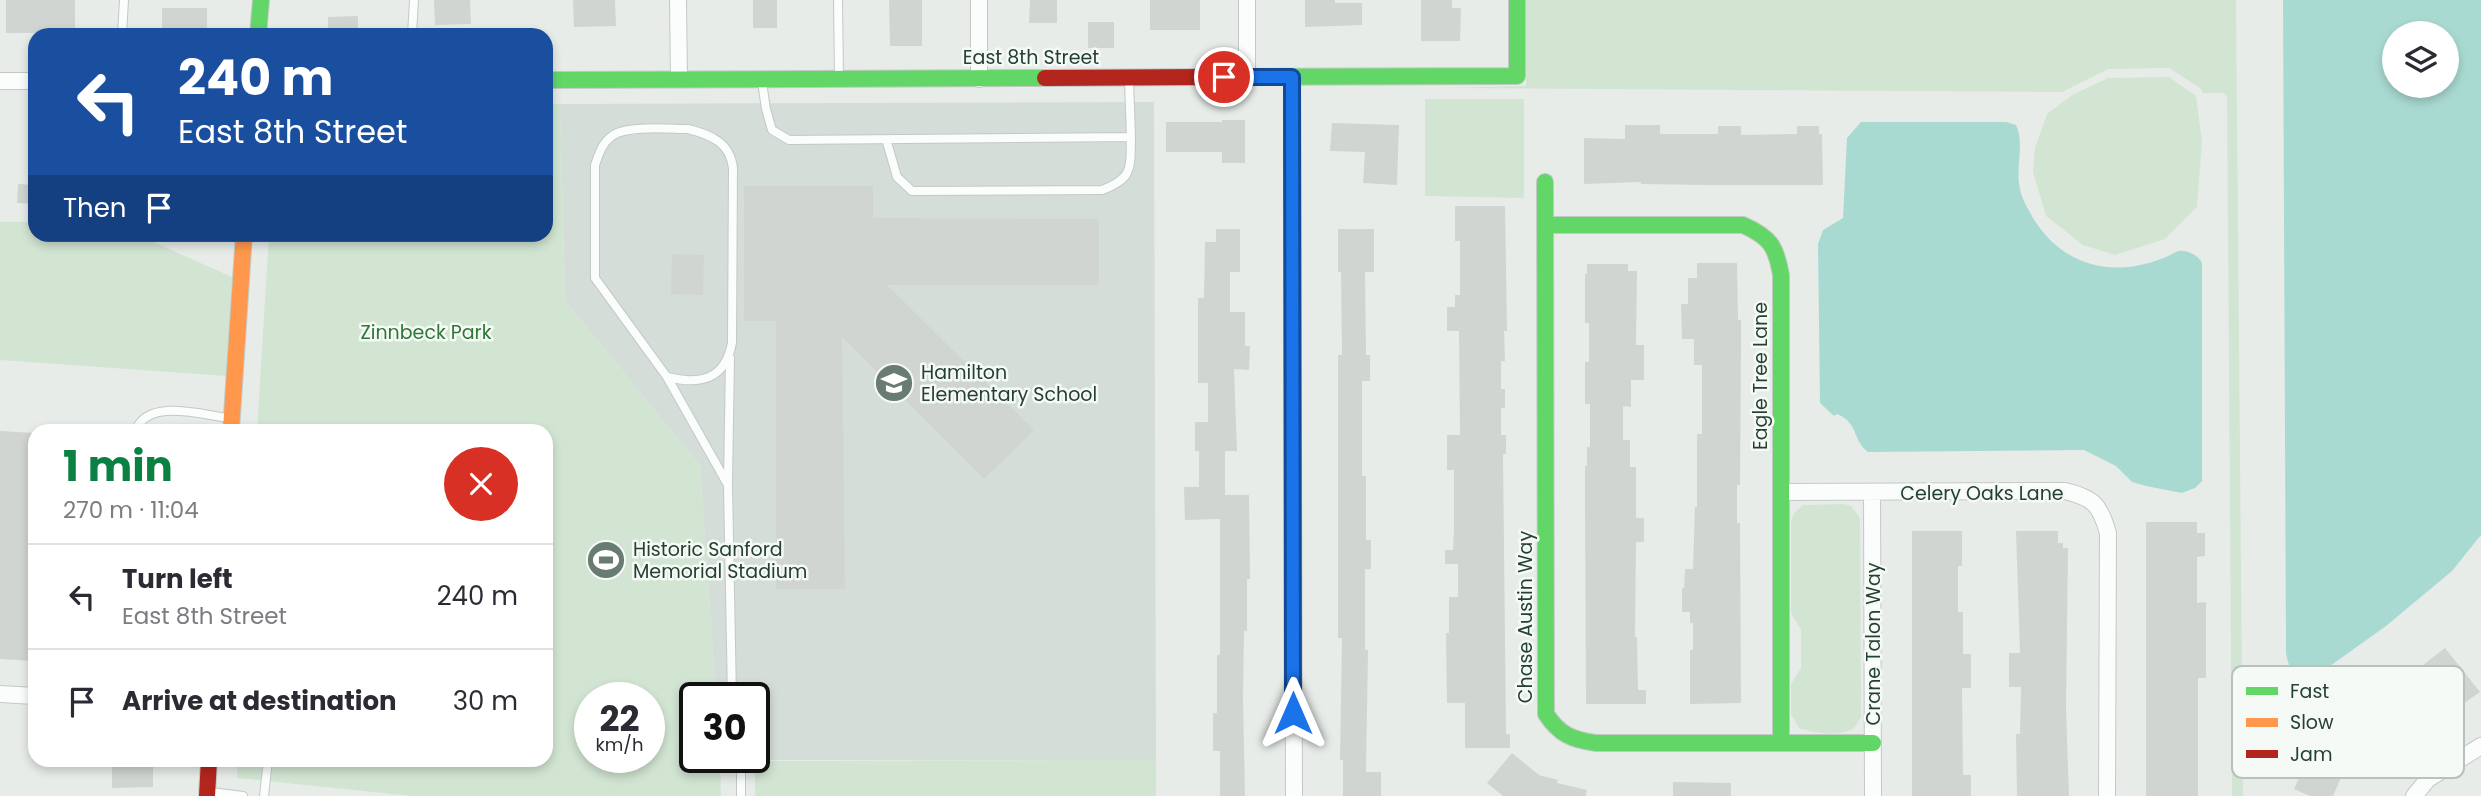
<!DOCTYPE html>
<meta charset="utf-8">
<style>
:root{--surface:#fff;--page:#f7f7f7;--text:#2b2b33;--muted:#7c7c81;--line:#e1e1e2;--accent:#0b8043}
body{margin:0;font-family:Poppins,sans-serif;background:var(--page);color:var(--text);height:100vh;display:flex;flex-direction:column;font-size:26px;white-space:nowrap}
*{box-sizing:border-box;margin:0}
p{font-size:23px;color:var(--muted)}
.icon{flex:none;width:38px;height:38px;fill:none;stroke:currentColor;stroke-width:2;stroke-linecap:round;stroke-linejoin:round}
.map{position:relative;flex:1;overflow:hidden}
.drawer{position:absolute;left:28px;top:424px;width:525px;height:343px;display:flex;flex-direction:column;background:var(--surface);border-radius:21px;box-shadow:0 4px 10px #0003}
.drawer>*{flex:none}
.banner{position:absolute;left:28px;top:28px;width:525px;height:214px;border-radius:21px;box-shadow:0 4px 10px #0003;background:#1a4fa0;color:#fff;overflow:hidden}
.controls{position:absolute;left:2382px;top:21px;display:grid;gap:14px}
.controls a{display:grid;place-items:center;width:77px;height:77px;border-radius:50%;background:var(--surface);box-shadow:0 4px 10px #0003;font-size:35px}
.speed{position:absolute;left:574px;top:682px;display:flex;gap:14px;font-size:35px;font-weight:700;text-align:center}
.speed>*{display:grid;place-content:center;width:91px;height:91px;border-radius:50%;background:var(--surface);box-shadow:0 4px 10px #0003;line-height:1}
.speed small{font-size:18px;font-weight:400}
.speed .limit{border:4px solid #111;border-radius:10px;background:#fff;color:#111}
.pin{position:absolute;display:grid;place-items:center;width:60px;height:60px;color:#fff;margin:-30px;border:4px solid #fff;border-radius:50%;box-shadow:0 2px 7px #0007}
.me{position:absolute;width:77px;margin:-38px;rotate:0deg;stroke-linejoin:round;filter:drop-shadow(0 0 5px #0008)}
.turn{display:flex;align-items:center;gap:24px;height:147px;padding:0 35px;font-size:32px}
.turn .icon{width:91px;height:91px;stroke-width:2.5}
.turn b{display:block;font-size:49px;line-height:60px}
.then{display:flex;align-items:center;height:66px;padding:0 35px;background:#0003;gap:14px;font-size:26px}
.round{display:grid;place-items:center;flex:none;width:74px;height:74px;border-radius:37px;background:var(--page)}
.headline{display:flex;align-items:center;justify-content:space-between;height:119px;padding:0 35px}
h1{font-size:42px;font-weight:700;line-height:52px;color:var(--accent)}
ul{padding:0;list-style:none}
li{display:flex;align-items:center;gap:21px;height:105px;padding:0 35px;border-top:2px solid var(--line)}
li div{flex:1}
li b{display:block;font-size:26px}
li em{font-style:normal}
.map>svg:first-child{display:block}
.built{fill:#d5ddd8}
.green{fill:#d2e5d2;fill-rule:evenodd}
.water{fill:#a9dad2;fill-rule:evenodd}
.building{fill:#d0d5d2}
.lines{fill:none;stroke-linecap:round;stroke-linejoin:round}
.lane-casing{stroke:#c4c9c6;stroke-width:10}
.street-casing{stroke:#c4c9c6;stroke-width:18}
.fast-casing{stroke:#c3cac6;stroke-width:18}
.slow-casing{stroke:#c3cac6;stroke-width:18}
.jam-casing{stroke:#c3cac6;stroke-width:18}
.lane{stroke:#fbfcfc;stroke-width:8}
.street{stroke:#fbfcfc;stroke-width:16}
.fast{stroke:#63d668;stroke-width:16}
.slow{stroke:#ff974d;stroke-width:16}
.jam{stroke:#b3261e;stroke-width:16}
.route-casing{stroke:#114b97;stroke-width:18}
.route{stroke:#1a73e8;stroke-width:12}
.labels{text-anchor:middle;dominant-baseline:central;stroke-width:5;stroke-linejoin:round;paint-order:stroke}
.street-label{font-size:19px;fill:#244030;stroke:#f6faf7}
.park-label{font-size:19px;fill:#2e7735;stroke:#f6faf7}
.poi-label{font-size:19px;fill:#244030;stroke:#f6faf7;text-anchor:start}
.key{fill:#f6faf7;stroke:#b7c2bb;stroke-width:2}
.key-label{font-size:19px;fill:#244030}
</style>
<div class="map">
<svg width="2481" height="796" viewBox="0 0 2481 796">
<rect width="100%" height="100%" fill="#e7ece9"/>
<path class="built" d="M1154,102l2,658h-436v-2h34v-60h-38l-16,-232 -135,-165 -5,-197z"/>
<path class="green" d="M1526,0h710l7,796h-11l-5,-700 -4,-3h-20l-3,-5 -31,-20 -61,1 -46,23 -620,-4 84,-2z
M2169,77l27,19 6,46 -5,65 -32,32 -50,16 -32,-10 -37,-29 -13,-44 2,-24 12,-34 25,-19 36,-17z
M1425,99h99v99l-99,-2z
M546,104h14l5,197 135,165 16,232h-21v60h25l1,38h-309l-175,-18 1,-18h308v-330h-289l12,-195 277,-1zM590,698h59v60h-59z
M0,222h35v12l103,1 94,42 -6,99 -226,-16z
M1844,504l7,2 9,12 1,199c-2,3 -4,7 -6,10 -12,11 -43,6 -56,1l-8,-14v-30l10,-16v-38l-10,-17v-93l3,-7 9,-8z
M1156,760v36h-401v-35z"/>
<path class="water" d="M2283,0h198v535l-29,36 -66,55 -70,50c-20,-1 -27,-2 -30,-24zM2394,33h52v53h-52z
M1861,122h145l10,3c9,19 -1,43 4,64 2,10 8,20 13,29 33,54 92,62 145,33 8,-1 21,4 24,12v218l-7,7 -13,5 -36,-7 -14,-4 -16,-16 -32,-16 -216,2c-16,-12 -9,-29 -31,-38l-3,2 -14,-13 -2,-159 5,-14 20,-12 4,-80z"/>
<path class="building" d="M6,0h69v33h-69z
M434,0h36l1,24 -36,1z
M573,0h42l1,26 -42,1z
M753,0h24v28h-24z
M889,0h33v46h-32z
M1030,0h27v23h-28z
M1150,0h50v30h-50z
M1305,0h30v3h27v22l-57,2z
M1421,0h31v8h9l-1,33h-39z
M162,8h45v27h-45z
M358,16v19h-30v-18z
M1088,22h26v26h-26z
M1222,120h23v43h-23v-11h-56v-30h56z
M1332,123l67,2 -2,60 -34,-2 2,-31 -35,-1z
M1625,125h35v9h58v-8h23v9l56,-1v-8h22v8h3l1,51h-117l-65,-1v-2l-57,2v-46l41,1z
M18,184l17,1v19l-18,-1z
M744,186h129v32l226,1v66h-212l147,145 -50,49 -142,-142 3,252h-69v-268h-32z
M1455,206h50l2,125h-3l1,30h-4v28h4v19h-4v27h5v19h-3l3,280h4v14h-45v-45h-18l-1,-70h3v-36h9v-33h-13v-14h8l1,-22v-58h-7v-35h13l-1,-104h-12v-24h8v-12h5v-54h-5z
M1216,229h24v43h-10v40h15v34h5l-1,24 -15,-1 3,82h-12v44h24l1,84h-3v52h-3l-1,68 2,97h-25v-45h-7v-38h4v-58h3v-136l-35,1 -1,-33h15v-36h-4v-29h13v-39h-10v-85h6l1,-56h11z
M1338,229h36v43h-9l1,83h4v26h-8v95h4v64h5v29h-6v81h3l-2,122h15v24h-38v-36h-3l2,-122h-4v-283h4l-1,-83h-3z
M672,254l32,1 -1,40 -32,-1z
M1697,263h40l1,57h3v25l-1,140h-3v38h3l1,180 -51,1v-54h3v-27h-3v-11h-8v-24h2l1,-19h8l2,-62h2v-73h5v-69h-8v-26h-12l-1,-35h7v-26h9z
M1587,264h41v7h9l-1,74h8v35h-13v27l-8,-1v34h7v27h6v51h8v24h-8l-1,95h2l1,53h8v14h-60l-1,-198v-40h2v-19h3v-43h-5v-42h4v-39h-4v-49h2z
M0,431l35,2v228l-35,-2z
M2146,522h51v11h8v23l-8,1v46l9,-1v76h-8v118h-52z
M1912,531h50v35h-4v46h5v42h8v34h-9l1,87h8v21h-59z
M2016,531h42v12h5v5h5l-2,161 3,87h-52l-1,-62h4l1,-47h-12v-34h11z
M2445,648l35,44 -70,50 -26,-36 41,-29 -6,-9z
M2360,721l36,34 -24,24 -35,-34z
M1512,753l27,22 19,5 -1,3 30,7 -1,6h-83l-16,-13z
M2308,758l35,15 -10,23h-23l-16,-7z
M112,760h41v27l-41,1z
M1673,782l58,1v13h-58z"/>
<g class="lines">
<g class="lane-casing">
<path id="lane" d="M838,0l1,78
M122,35l2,-35
M412,35l2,-35
M762,82l4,27 6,21 17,10 342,-3 -2,-56
M688,129c24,6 42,14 45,39l-1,175c-7,37 -32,42 -65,34l-72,-99v-113c4,-11 7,-22 17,-29 14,-11 58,-7 76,-7z
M886,139l11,38 15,14 190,-1c32,-12 28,-22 29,-53
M667,377l61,108 4,213
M136,430c12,-32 66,-15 93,-12
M728,482l2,-124
M741,758v38
M211,792l32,4
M264,796l4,-36"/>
</g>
<g class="street-casing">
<path id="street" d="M678,0l1,79
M979,0v79
M1247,0v77
M1292,77l2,719
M0,81h35
M1781,492l284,-1c29,7 35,14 43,42l-1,263
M1872,492l1,304
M0,694l35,2
M2414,796l14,-17 53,-33"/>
</g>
<g class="fast-casing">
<path id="fast" d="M258,35l3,-35
M1207,77l310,-1v-76
M546,80l499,-2
M1545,182l1,532c13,20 26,26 50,29h277
M1545,225h198c27,12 33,21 38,50v468"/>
</g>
<g class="slow-casing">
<path id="slow" d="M231,430l13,-196"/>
</g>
<g class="jam-casing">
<path id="jam" d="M1045,78l162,-1
M207,796l2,-36"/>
</g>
<use href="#lane" class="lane"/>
<use href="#street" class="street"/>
<use href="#fast" class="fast"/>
<use href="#slow" class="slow"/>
<use href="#jam" class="jam"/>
</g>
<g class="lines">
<g class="route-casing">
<path id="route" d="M1224,77h68l1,636"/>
</g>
<use href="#route" class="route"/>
</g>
<defs>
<g id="school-disc" transform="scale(2.0125)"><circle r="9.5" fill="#687c71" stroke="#f6faf7"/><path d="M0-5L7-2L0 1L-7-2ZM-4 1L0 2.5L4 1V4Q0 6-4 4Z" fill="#fff"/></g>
<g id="stadium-disc" transform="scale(2.0125)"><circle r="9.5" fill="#687c71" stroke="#f6faf7"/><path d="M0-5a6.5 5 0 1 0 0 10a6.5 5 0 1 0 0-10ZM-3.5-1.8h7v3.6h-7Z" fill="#fff"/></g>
</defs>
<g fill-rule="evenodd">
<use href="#school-disc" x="894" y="383"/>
<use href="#stadium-disc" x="606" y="560"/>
</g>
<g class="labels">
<g class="street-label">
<text x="1031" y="57">East 8th Street</text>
<text transform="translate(1760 376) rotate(-90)">Eagle Tree Lane</text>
<text x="1982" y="493">Celery Oaks Lane</text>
<text transform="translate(1525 617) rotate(-90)">Chase Austin Way</text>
<text transform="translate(1873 644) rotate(-90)">Crane Talon Way</text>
</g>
<g class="park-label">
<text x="426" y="332">Zinnbeck Park</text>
</g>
<g class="poi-label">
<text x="921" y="372">Hamilton<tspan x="921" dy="22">Elementary School</tspan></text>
<text x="633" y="549">Historic Sanford<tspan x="633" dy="22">Memorial Stadium</tspan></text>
</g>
</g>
<rect x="2232" y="666" width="232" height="112" rx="10" class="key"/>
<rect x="2246" y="687" width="32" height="8" fill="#63d668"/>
<rect x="2246" y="718" width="32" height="9" fill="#ff974d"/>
<rect x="2246" y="750" width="32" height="8" fill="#b3261e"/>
<g class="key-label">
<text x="2290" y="698">Fast</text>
<text x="2290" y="729">Slow</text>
<text x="2290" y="761">Jam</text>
</g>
</svg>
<div class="controls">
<a><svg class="icon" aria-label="layers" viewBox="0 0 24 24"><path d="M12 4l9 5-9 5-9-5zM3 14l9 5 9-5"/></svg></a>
</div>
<div class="speed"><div>22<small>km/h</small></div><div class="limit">30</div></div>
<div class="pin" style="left:1224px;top:77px;background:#d93025"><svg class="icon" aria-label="arrive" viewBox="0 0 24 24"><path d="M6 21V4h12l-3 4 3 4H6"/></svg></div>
<svg class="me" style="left:1293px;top:713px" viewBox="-20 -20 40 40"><path d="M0-17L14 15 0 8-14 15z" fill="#1a73e8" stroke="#fff" stroke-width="4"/></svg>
<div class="banner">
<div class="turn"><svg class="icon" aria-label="left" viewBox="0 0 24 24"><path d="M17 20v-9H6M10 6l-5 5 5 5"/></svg><div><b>240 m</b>East 8th Street</div></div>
<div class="then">Then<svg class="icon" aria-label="arrive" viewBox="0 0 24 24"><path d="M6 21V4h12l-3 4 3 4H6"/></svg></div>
</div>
<section class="drawer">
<div class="headline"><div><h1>1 min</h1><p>270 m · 11:04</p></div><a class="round" style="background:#d93025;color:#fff"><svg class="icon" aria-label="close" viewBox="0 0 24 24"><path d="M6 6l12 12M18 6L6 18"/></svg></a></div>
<ul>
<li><svg class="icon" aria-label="left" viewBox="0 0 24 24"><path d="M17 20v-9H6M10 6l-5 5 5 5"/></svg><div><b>Turn left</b><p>East 8th Street</p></div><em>240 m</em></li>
<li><svg class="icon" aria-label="arrive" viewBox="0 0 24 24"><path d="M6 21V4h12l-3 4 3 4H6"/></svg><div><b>Arrive at destination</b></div><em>30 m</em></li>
</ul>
</section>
</div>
